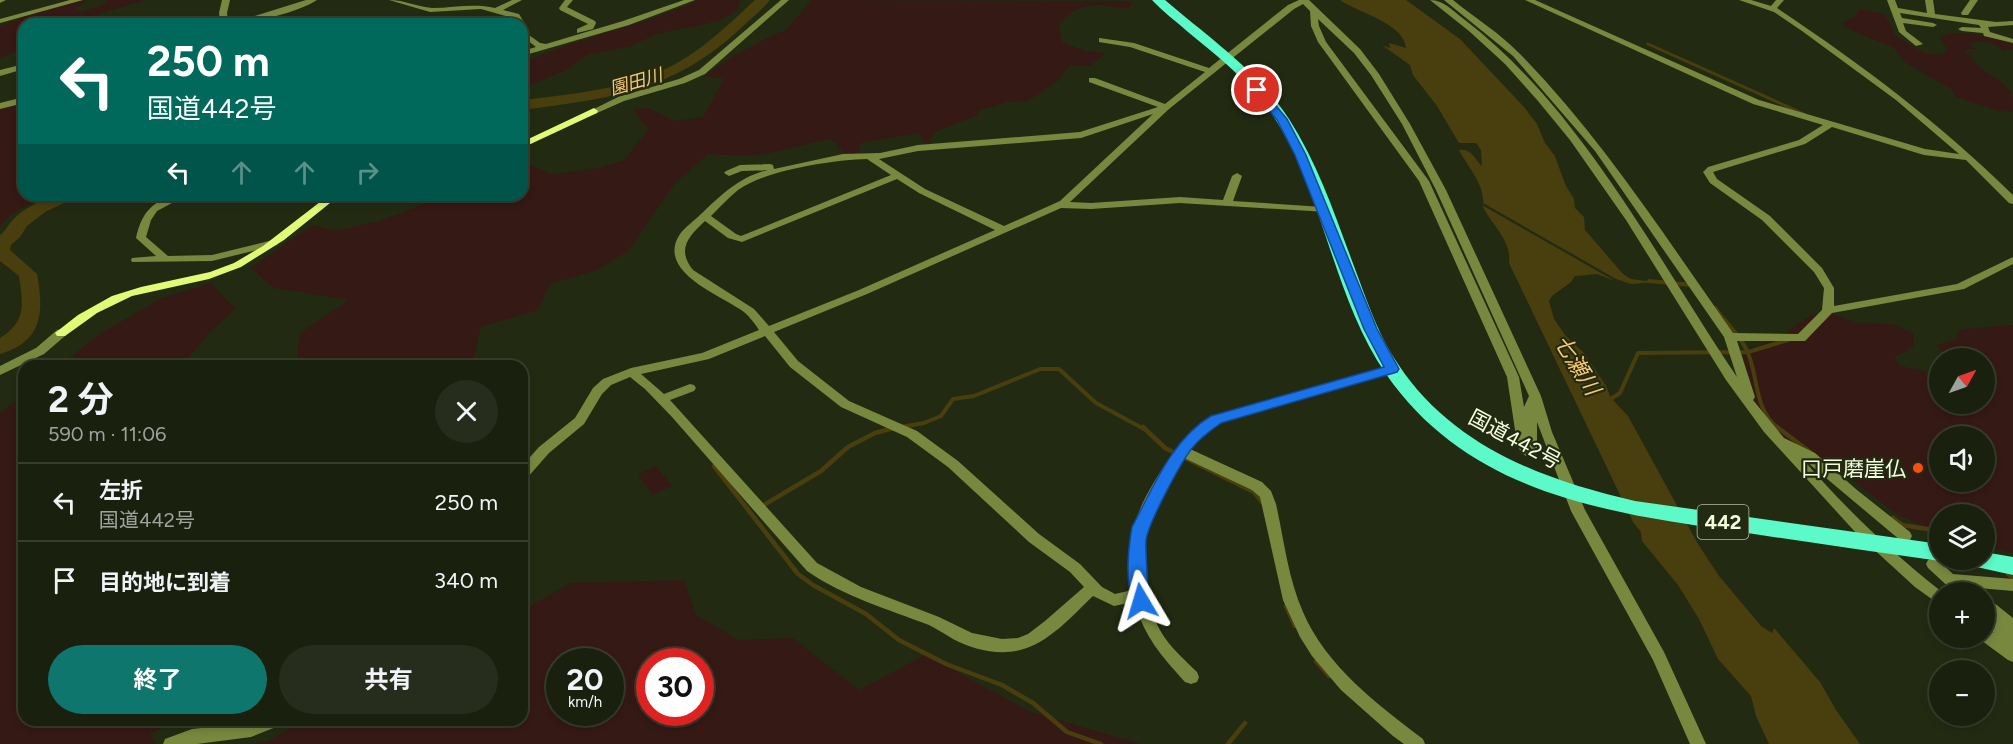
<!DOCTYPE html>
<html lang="ja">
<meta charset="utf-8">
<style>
:root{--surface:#1a200e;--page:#272d1c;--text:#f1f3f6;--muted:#9fa39e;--line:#383e2e;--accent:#0f766e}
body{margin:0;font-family:Figtree,"Noto Sans JP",sans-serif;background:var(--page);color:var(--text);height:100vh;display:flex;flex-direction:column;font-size:22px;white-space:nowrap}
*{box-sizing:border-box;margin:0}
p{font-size:20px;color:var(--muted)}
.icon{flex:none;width:33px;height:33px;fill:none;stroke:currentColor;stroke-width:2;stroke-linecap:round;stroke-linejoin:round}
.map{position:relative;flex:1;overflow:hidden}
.panel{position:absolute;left:18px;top:360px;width:510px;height:366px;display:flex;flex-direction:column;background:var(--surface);border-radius:18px;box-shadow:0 3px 9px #0003,0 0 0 2px var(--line)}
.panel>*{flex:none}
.banner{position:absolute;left:18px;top:18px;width:510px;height:183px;border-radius:18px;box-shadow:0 3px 9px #0003,0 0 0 2px var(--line);background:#00695c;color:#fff;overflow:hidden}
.needle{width:39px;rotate:50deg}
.buttons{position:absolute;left:1929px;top:348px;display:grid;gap:12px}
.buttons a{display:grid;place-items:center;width:66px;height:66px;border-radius:50%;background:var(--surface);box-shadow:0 3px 9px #0003,0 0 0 2px var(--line);font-size:30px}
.speed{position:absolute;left:546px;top:648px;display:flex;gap:12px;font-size:30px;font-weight:700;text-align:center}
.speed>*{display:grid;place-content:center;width:78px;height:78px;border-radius:50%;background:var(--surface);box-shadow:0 3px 9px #0003,0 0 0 2px var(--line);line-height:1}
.speed small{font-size:15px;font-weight:400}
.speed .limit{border:9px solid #d22;background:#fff;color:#111}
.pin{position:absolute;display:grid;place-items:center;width:51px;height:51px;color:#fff;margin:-26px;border:3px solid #fff;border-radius:50%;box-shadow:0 2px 6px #0007}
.me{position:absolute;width:66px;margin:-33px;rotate:353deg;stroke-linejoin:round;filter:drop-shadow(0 0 4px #0008)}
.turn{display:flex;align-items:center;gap:21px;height:126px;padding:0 30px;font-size:27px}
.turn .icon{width:78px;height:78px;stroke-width:2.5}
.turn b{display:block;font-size:42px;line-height:51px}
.lanes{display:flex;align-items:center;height:57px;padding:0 30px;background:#0003;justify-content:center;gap:30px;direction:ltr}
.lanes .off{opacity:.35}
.round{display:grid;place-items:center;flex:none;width:63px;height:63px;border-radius:32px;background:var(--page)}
.overview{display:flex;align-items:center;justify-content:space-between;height:102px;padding:0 30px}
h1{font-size:36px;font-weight:700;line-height:45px}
.action{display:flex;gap:12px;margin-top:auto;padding:12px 30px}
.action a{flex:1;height:69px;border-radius:36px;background:var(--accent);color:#fff;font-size:24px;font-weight:700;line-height:69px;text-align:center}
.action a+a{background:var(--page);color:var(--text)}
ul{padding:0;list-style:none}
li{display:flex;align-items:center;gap:18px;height:78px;padding:0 30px;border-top:2px solid var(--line)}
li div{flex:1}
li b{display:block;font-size:22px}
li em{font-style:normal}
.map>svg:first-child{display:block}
.green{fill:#351915;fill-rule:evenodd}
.water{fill:#493e0d}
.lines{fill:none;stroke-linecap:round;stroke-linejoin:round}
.stream-far2{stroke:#493e0d;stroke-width:3}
.stream-far1{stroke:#493e0d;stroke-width:4}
.stream{stroke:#493e0d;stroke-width:4.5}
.river{fill:#493e0d;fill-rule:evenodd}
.street{fill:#79883f;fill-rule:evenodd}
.secondary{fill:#e1fb77;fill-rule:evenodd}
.highway{fill:#5cfac9;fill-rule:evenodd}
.route{fill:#1a73e8;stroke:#114b97;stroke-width:1.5}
.poi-dot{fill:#f84e0f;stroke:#222b12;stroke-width:2}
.labels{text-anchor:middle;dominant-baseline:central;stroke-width:4.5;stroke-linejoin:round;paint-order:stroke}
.far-water-label{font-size:18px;font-style:italic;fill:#fbc76e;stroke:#222b12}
.shield{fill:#222b12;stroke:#b6bfa0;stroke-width:1.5}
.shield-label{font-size:20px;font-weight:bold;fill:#f5fedd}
.street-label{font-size:21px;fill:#f5fedd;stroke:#222b12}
.poi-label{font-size:21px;fill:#f5fedd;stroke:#222b12;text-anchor:end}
.water-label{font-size:22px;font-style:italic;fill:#fbc76e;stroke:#222b12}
</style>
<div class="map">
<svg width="2013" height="744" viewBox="0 0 2013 744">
<rect width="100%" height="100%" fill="#222b12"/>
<path class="green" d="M82,0l5,1 -12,7 6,4 25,-8 2,-3 -2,-1h40l-45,13 -20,11h-57v24l-24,10v-32l25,-10z
M698,0h42l-3,10 -18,11 -62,13 -26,12 -44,9 -22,16 -43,17v-30l10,1c54,-24 113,-34 166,-59z
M812,0l321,1 -4,8c-32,-5 -48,-9 -70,15l3,18 23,9 21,2 -16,13 -20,-1 -11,15 -31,21 -21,1 -29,9 -1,4 -44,18 -3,11 -6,-1 -4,-9 -4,-1 -55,10 -2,4 2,4 -8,3 -10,-2 -8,-10 -8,-3 -61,15 -23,2 -35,-2 -33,29 -46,67 -32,20 -47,14 -12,26 -57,17 -9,39h-176l4,-33 49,-33 -75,-12 -24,-20 63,-43 21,6 45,-10 69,-26h74v-33l31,12 47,-6 24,-8 25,-31 -8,-8 -7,-12 15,-1 25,13 29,-4 21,-38 -20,-3 31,-21 38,-20 13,-5z
M1859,10c25,1 29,4 35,25 18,8 34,28 54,16l-8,-13c13,-11 56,-1 73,6v5l-10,2c-10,-10 -21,-11 -34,-7l7,5h-10l-1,3 5,3c9,19 36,23 43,42 0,4 0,11 0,15l-14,-1 -43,-14 -5,-8 -45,-26 -12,-15 -50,-21 -1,-4 12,-7z
M24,102v93h22l-36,20 -10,11v-118z
M211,283l24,26 -26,24 -27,33h-123l42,-33 61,-35z
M1825,312l34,11 34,1 21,10v11l-7,6 -13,6 6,9 23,5 16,8 1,25h44v-46h-40v-5l-7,-8 21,-7 -1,-6 7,-3 49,-4v228l-28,-6 -1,-33h-44l-1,20 -44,-21 -58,-45 -65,-37 -18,-25c3,-21 -13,-36 -10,-56l32,-11 35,-24zM1940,436h44v46h-44z
M24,394v326h158l-32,13 5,11h-155v-331z
M656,466l16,20 -19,9 -15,-21z
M684,580l12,35 43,25 54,-2 66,52 66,-35 106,57 110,32h-890l17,-3 38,-21h216v-109l48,-28zM560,662h50v50h-50zM650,662h50v50h-50z"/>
<path class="water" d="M1340,0h66l54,39 64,68 13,17 8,19 10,13 10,28 9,15 1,9 9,9 1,13 38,44 8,5 23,3 -23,2 -15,-5 -133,-76c2,-18 -16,-37 -24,-53 13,-2 15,9 23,16l-1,-16 -5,-7h-17l-22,-37 -24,-31 -3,-10 -28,-20 8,3 -1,-5 17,5c-2,-25 -48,-35 -66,-48z
M1482,205l133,76 -18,-7 -22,2 -4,6 -19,14 -3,5 5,18 11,16 19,18 22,33 5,12 17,18 70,128 21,32 42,50 11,7 2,-5 46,54 16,28 24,34h-91l-13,-28 -5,-20 -33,-37 -19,-40 -21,-34 -36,-44 -1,-9 -8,-10 -124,-259c3,-23 -17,-37 -27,-58z"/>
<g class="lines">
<path class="stream-far2" d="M1648,44l156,70"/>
<path class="stream-far1" d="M1649,281l43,4
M1715,308c10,14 27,29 33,45 11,27 6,57 31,76
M1609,400l11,-7 18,-40 110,-1 43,-13
M901,427l23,-4 17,-7 12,-17 21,-3 66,-27h19l37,34 48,26
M890,429l4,-1"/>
<path class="stream" d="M1143,427l22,21 89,44 8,10
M1777,427l33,25
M714,466l84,108 15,11 53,29 33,26 47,24 56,21 31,18 34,29 34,12
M762,506l59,-35 27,-24 27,-14 19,-5
M1893,518l9,7 38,6
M2008,574l5,4
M1286,606l9,20
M1316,661l13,15
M1228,744l17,-21"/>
<path class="river" d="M755,0h15c-9,11 -20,19 -30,29 -68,63 -129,69 -218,81v-10c52,-6 108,-11 155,-37 29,-16 54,-41 78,-63z
M52,195h23l-3,4 -27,13 -18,14 -7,11 -9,8 -1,5 27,24c7,37 6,68 -37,80v-16c27,-17 23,-34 19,-62l-19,-15v-26c6,-4 7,-9 12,-14 10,-12 27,-19 40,-26z"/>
<path class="street" d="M0,0h6l-6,3z
M70,0h13l-83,23v-4z
M222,0h8l-3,13 1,11h-8l-1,-11z
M306,0h11c-18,12 -66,24 -88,24z
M389,0c15,0 29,7 43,8 22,0 42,-5 63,0l17,-8h10l-19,10 16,4 6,10 -3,2v-2h-5l-4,-6 -32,-9 -51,3z
M565,0h8l-6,7 28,14 1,2 -3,6 -16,4v-4l11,-5 -28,-14 -1,-2z
M684,0h11l-66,25 -107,31v-5l14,-4 -14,-11v-6l18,13 6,1 77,-23z
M781,0h8l-84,74 -20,9 -61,18 -27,12 -3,1 -4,-3 28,-14 61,-18 20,-9z
M1299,0h10l51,49 19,25 31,50 36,66 95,206 11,36 33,78 79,142 42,92h-16l-37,-84 -82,-149 -34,-89v31l-1,3h-10l-5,-3 -4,-10 -10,-66 -88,-196 -101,-139 -7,-16 -1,-15 -7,-7 -9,5 -125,100 -99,93 21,1 89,-6 43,3 9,-24 5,-3 5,3 -9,25 90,6 4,1v4l-147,-9 -89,6 -30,-1 -194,86 -93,38 24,29 51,40 68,30 41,30 81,73 41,30 22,23 13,7 13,-3 3,-4c-2,-19 -4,-40 2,-59 11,-37 47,-92 79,-112l180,-51 4,1 2,3 -2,3 -176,50 -12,8 -18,19 72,33 9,9 5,13c8,36 12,74 27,108 23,54 74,92 120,127l2,5h-21l-11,-8 -52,-46 -29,-34 -12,-19 -17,-37 -23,-103 -8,-7 -68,-32c-14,21 -29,45 -37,69 -11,34 -2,82 18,111 9,13 21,23 32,34l2,5 -2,5 -6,2 -6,-2c-25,-28 -39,-43 -51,-80l-20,4 -21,-10c-21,20 -44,47 -73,54 -22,6 -48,-1 -67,-11 -8,-5 -16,-10 -24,-14 -42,-16 -84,-28 -122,-54l-135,-154 -27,-28 -15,-12 -19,8 -9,9 -18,30 -35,29 -22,25 -5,2v-14l17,-19 36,-29 18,-30 10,-9 28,-11 71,-15 57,-23c-4,-6 -9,-13 -15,-18 -23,-17 -89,-40 -64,-78 5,-7 14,-13 20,-19 20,-19 40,-39 68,-45l-26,1 -13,5 -5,-3 2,-2 14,-6 30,-1 3,1 1,4 69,-15 37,-1 38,-8 162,-13 78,-25 -69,-25v-4h6l70,26 40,-32 -75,-25 -31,-5v-4l35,5 75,25 79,-63zM1318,19l36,34 17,22 31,49 34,66 93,206 -5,11 -5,-30 -90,-196 -103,-139 -7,-16zM1153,114l-93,87 -56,25 -79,-37 -46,-30 39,-8 163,-13zM867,159l24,16 -150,61 -5,-2 -25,-18c9,-9 17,-18 27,-26 28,-20 94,-30 129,-31zM897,179l22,14 76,37 -136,60 -90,36 -15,-17 -61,-39c-17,-21 -4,-34 12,-49l23,17 14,4zM765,336l25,31 51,40 66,30 41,30 81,75 41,30 14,15 -39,34 -17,13 -10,4 -16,1 -30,-6 -33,-16 -78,-30 -44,-24 -147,-163 24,-9 2,-3 -2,-3 -4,-1 -26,10 -23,-20 68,-15z
M1430,0c14,0 24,12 35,20 116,89 191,237 272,357l-13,-40 -129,-186 -82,-95 -69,-56h9c22,18 48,34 67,54 82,84 146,184 213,279l65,1 24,-24 2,-22 -10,-16 -52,-52 -52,-37 -7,-11 5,-5 91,-27 24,-15 -70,-21 -228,-104h10l224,100 166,49 34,5 -63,-54 -94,-69 -28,-19 -35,-12h12l20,6 5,-6h8l-7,8c84,56 164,116 236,187v9l-4,-1 -43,-43 -42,-5 -92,-28 -27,17 -92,28 4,7 53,37 52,52 12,20v18l123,-22 56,-27v7l-49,25 -132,24 -27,28h-68l18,56 -2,3 31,38 31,15 42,37 53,42 2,4 -2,4 -5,1 -5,-1 -99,-83c43,50 90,95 141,135h-2v13l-25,-18 -58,-53 -93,-102 -38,-52 -100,-160 -56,-80 -32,-39 -33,-37 -36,-33z
M1887,0h8l3,8 29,5 -2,-13h8l2,14 61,8 17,-1v4l-25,2 2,5 23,7v4l-29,-7 -1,-3 -21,-2 -4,-2 4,-2 19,1 -2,-3 -79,-12 2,5 31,5 4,2 -4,2 -30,-4 3,8 17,13 -7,2 -17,-14z
M1970,0h8l-10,15h-6l-1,-2z
M24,64v5l-24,7v-6z
M24,97v6l-24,6v-6z
M173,195h14l-30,16 -6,9 -5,17 22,19 44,-1 61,-15 5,3 -1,2 -65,16 -80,1 -1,-2 1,-2 24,-2 -20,-18c5,-23 14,-35 37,-43z
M61,329l6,4 -2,3 -21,18 -44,21v-9l36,-18 21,-18z
M1933,558l5,2 15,14 60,5v12l-46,-4 3,5h-16l-26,-24 -2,-4 2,-4z
M1984,597l5,2 24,19v44l-5,-2 -30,-22h6v-10l10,5 -10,-9z
M257,720h26l-2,5 -30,12 -54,7h-34l2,-5 27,-10 58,-6z"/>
<path class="secondary" d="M594,108l4,3 -1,2 -75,35v-6z
M329,195h11l-56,45 -43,27 -32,12 -77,17 -35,17 -32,23h-8l-2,-3 23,-18 34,-19 29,-9 69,-15 24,-9 29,-17z"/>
<path class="highway" d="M1152,0h13c43,37 93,71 124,119 31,48 49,105 69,158 11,30 22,61 40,87 54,82 145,116 237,137l305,43v16h6l-6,1c-66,-9 -133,-19 -199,-29 -134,-19 -272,-38 -355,-158 -52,-75 -61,-175 -109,-252 -22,-36 -57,-64 -89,-90 -12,-11 -25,-20 -36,-32z
M1984,552l29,5v18l-41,-9 -2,-6h14z"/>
</g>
<path class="route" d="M1257,87l4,1 26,31 19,36 71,174 22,40 -2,3 -176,51c-10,7 -20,14 -28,24 -11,13 -46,78 -47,94 -1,13 4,59 1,65l-6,2 -6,-2c-11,-22 -7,-56 -3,-79 21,-39 40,-88 79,-111l173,-49 -20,-38 -69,-174 -18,-35 -25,-30z"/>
<circle class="poi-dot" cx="1918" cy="468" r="6"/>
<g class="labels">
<g class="far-water-label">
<text transform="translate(636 82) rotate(-16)">園田川</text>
</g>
<rect class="shield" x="1697.5" y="505" width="51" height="34" rx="4.5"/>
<g class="shield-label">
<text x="1723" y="522">442</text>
</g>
<g class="street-label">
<text transform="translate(1515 439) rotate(28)">国道442号</text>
</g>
<g class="poi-label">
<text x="1906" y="468">口戸磨崖仏</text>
</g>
<g class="water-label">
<text transform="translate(1577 365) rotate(58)">七瀬川</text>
</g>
</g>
</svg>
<div class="buttons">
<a><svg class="needle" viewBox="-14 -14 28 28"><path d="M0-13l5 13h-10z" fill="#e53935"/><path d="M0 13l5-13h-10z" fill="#9fa39e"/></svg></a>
<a><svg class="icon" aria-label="sound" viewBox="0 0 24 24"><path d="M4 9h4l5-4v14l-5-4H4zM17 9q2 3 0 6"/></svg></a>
<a><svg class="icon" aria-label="layers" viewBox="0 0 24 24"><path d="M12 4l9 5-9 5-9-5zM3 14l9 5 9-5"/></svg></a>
<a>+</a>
<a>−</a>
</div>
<div class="speed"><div>20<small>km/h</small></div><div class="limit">30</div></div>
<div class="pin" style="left:1257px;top:90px;background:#d93025"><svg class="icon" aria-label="arrive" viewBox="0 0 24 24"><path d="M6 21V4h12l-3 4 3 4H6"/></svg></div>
<svg class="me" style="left:1141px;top:601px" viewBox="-20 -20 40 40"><path d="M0-17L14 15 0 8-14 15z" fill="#1a73e8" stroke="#fff" stroke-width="4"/></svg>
<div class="banner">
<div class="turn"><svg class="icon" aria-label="left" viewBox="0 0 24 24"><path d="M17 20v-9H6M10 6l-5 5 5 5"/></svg><div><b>250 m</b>国道442号</div></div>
<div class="lanes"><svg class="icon" aria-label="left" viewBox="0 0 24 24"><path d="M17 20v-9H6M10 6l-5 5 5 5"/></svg><svg class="icon off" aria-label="ahead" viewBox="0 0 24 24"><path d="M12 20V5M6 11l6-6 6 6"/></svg><svg class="icon off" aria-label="ahead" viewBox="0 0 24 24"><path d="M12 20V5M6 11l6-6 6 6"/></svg><svg class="icon off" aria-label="right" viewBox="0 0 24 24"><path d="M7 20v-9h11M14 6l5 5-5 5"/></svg></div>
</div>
<section class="panel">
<div class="overview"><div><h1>2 分</h1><p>590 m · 11:06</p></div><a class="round"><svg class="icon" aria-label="close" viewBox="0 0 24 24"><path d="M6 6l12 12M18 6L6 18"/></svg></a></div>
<ul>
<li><svg class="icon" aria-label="left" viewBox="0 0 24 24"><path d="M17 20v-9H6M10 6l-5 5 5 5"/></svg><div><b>左折</b><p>国道442号</p></div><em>250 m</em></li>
<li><svg class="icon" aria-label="arrive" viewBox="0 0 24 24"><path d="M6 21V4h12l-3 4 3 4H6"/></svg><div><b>目的地に到着</b></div><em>340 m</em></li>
</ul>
<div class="action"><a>終了</a><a>共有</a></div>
</section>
</div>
